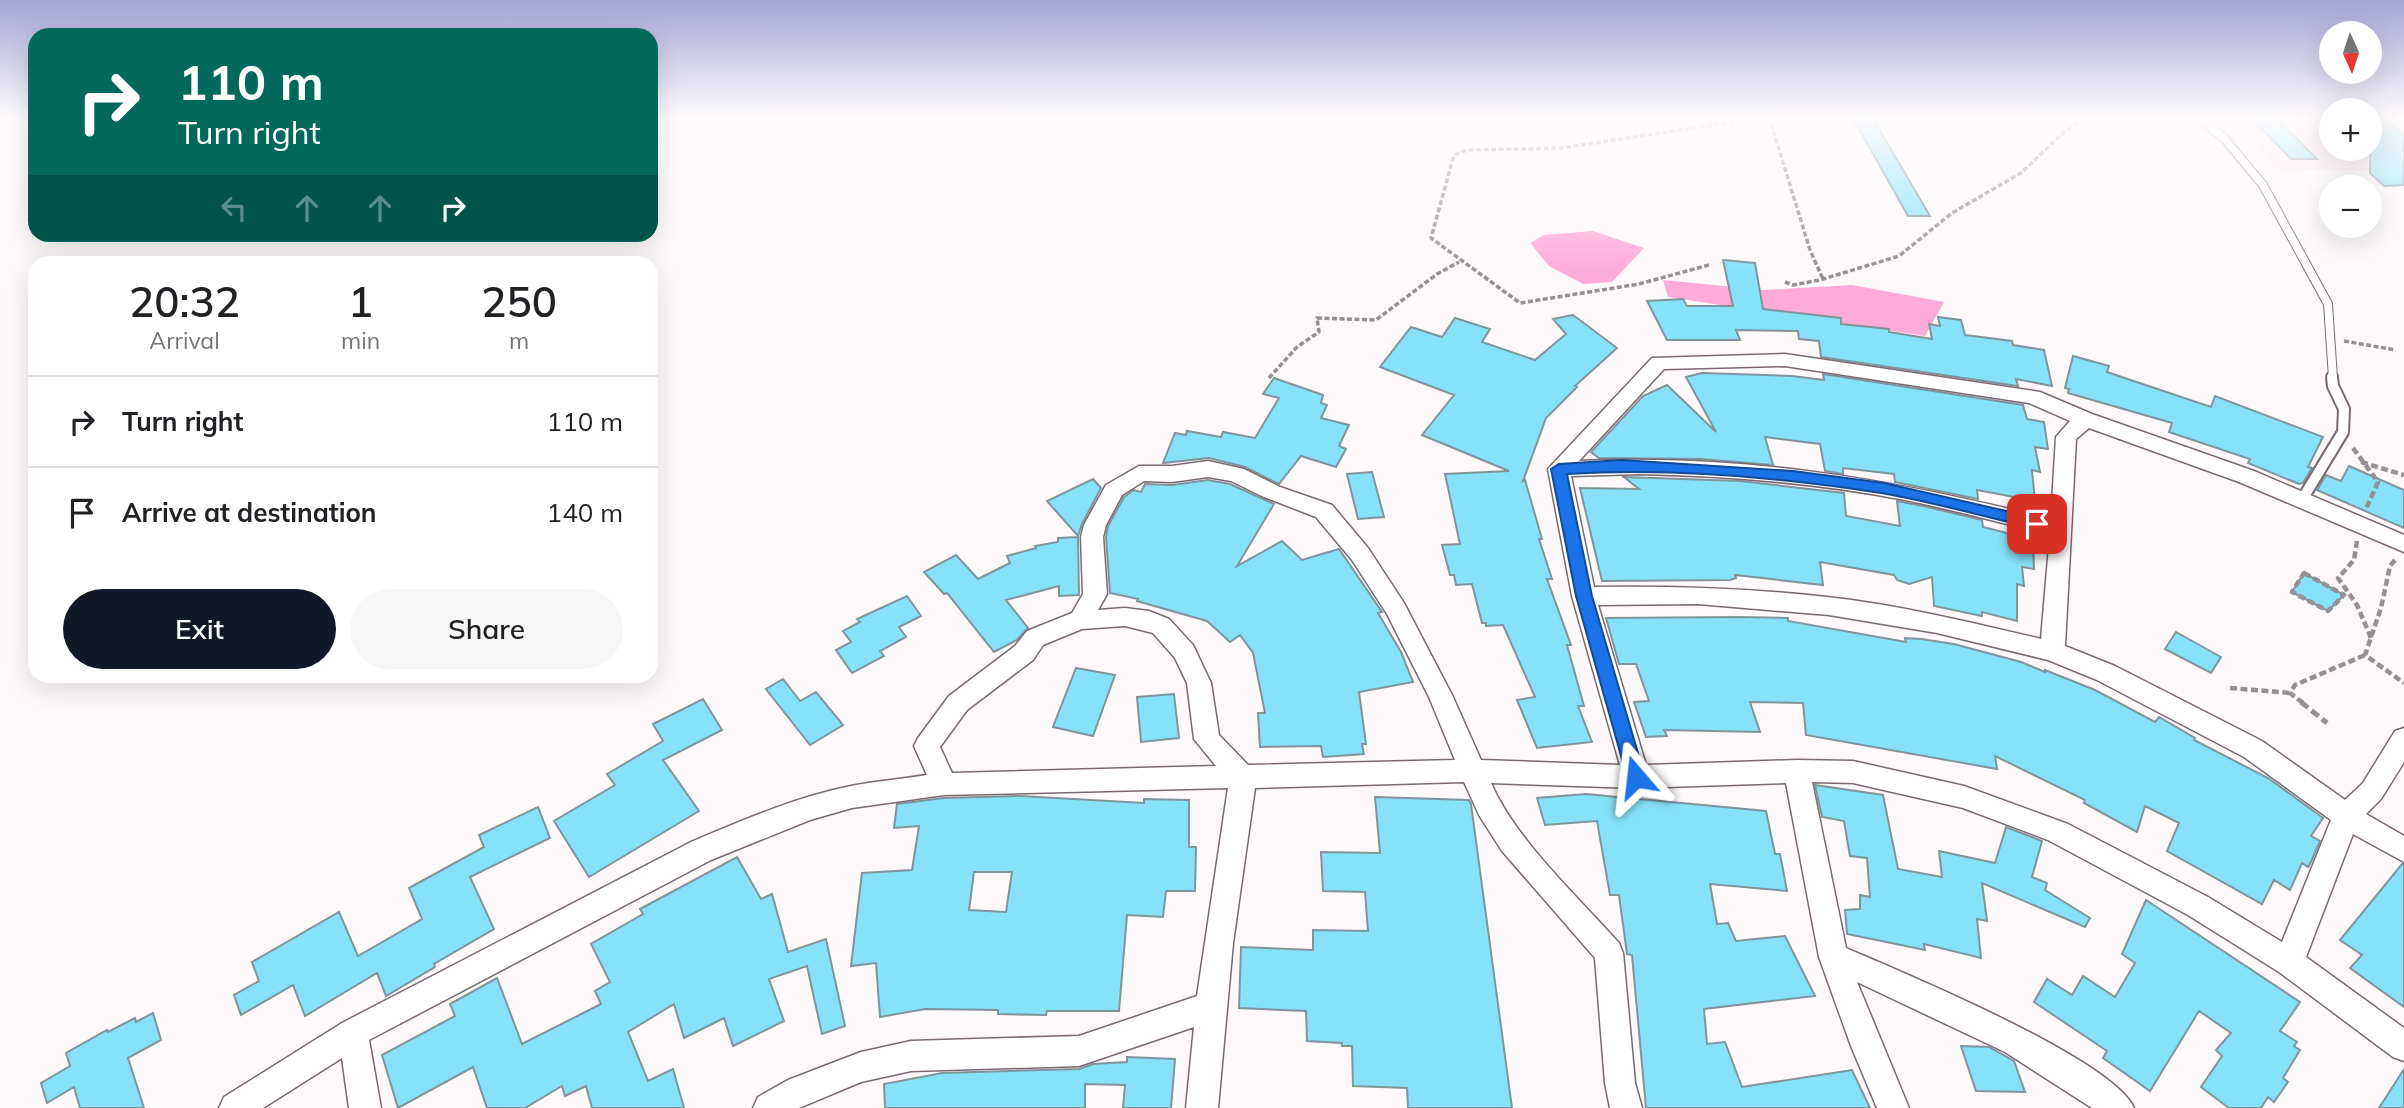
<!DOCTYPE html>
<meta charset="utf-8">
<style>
:root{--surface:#fff;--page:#f6f6f6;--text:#202124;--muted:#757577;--line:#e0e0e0;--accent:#111827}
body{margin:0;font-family:Mulish,sans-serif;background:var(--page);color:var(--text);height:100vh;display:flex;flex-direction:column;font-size:26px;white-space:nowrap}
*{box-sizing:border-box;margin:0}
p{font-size:23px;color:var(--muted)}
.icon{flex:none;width:38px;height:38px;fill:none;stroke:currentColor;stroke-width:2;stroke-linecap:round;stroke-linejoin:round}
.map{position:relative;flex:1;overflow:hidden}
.side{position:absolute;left:28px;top:256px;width:630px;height:427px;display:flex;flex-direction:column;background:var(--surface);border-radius:21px;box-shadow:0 7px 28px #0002}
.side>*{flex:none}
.banner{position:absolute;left:28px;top:28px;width:630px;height:214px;border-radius:21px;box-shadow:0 7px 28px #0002;background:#00695c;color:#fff;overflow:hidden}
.needle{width:46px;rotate:177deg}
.fabs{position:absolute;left:2319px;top:21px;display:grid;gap:14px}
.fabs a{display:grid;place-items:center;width:63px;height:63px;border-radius:50%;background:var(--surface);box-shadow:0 7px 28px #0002;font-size:35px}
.pin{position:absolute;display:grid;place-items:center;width:60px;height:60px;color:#fff;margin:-30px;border-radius:14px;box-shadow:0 4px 10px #0006}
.me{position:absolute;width:77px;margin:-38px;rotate:343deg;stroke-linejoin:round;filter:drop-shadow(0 0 5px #0008)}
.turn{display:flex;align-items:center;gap:24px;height:147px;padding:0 35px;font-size:32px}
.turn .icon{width:91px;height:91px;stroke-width:2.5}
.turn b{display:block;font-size:49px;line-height:60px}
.lanes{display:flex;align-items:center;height:66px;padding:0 35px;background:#0003;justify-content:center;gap:35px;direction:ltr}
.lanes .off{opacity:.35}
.eta{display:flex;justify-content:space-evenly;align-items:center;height:119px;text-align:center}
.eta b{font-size:42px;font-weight:600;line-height:49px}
.primary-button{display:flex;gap:14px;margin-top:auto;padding:14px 35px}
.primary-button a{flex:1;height:80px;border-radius:42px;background:var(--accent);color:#fff;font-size:28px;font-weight:600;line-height:80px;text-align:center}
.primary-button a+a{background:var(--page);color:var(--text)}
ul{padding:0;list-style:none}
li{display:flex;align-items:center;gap:21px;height:91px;padding:0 35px;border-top:2px solid var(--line)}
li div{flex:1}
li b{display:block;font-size:26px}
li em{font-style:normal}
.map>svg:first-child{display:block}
.built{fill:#fee8f3}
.green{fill:#feabd8}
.building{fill:#86e1fb;stroke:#80949b;stroke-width:2;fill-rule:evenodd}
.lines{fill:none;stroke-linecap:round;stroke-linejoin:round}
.lane-far1-casing{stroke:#7b6972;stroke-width:10}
.lane-casing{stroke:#7b6972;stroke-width:14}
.street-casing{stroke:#7b6972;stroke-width:3}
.path-far2{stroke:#948f92;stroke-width:3.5;stroke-dasharray:5 2.5;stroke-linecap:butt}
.path-far1{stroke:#948f92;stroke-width:4.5;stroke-dasharray:7 3.5;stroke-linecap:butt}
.path{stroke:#948f92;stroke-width:5;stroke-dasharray:9 4.5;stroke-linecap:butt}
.lane-far1{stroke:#fff;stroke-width:8}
.lane{stroke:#fff;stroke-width:10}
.street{fill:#fff;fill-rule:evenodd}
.route{fill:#1a73e8;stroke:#114b97;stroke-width:2}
</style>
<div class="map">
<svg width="2404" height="1108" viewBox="0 0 2404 1108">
<rect width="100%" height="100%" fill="#fdf9fb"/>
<path class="built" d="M2228,117h103v32h39v-32h34v53h-124z"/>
<path class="green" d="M1593,231l51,17 -32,34 -29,2 -34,-18 -19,-23 14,-8z
M1663,280l101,10 88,-5 92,17 -19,34 -257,-39z"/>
<path class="building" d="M1859,117h13l58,99h-22l-54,-96z
M2250,117h25l42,42h-26z
M2370,117h14l20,18v50l-20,1 -14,-13z
M1723,260l32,3 8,46 78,9v6l48,5v3l43,7 -3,-15 11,2 -2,-9 23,3 4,15 47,6 1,4 31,5 8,36 -36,-7 2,7 -197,-29 -2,-16 -20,-2 -1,-8 -62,-1 4,10h-73l-20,-39 36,-2 4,7h46z
M1573,315l44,33 -42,38 2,1 -31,31 -23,63 2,-1 17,59h-3l13,40h-5l24,66h-4l17,61h-6l14,36 -55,6 -20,-48 18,-3 -32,-72 -17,1v-3h-4l-10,-39 -16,1 -2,-10h-4l-8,-30 18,-1 -15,-70 64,-3 -87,-36 32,-40 -74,-28 31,-40 31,10 13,-19 35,11 -8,13 53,18 31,-26 -13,-15z
M2073,356l36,10 -2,6 104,35 4,-11 108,41 -15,30 4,1 -9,15 -4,1 -51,-21 2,-4 -81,-27 3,-9 -104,-30 1,-4 -4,-1z
M1702,373l90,3 32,4 -1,-6 200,31 4,14 17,3 4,27 -13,-2 5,25 -8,-2 3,31 -58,-11 1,9 -83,-17 -1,-8 -51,-6v6l-18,-3 -5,-27 -55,-7 8,28 -72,-6 -102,-1 -8,-6 52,-56 24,-11 49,47 -30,-55z
M1274,378l49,17 -2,8 6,2 -6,13 28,7 -10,21 7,3 -10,18 -35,-11 -22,28 -34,-17 -36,-9 -46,5 12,-30 11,2 1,-4 34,6 2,-5 32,6 24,-40 -16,-4z
M2349,466l55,24v38l-87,-38 9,-15 15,6z
M1372,472l12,45 -26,2 -11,-45z
M1624,477l116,4 104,12 2,23 54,10 -3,-25 26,5 59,14 1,7 40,10v4l10,2 1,26 -12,-2 2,19 -7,-2v37l-35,-9v4l-48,-10 -2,-29 -23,7 -12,-4 -3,-5 -74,-13 3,23 -88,-10 1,3 -6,2 -128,1 -22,-93 59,1z
M1093,479l8,9 -19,36 -4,12 -31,-35z
M1208,480l22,4 44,20 -37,62 45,-25 20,19 37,-11 43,63 -4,1 23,39 12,30 -54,10 7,52h-4l2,10 -41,3 -2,-11 -61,1 -2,-34h7l-12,-60 -13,-18 -10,7 -23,-21 -70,-20 1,-2 -28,-6 -4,-56 2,-11 16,-29 10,-7 7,2 4,-8 27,1z
M1078,537l1,58 -20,1v-10l-53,14 22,28 -11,12 -23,12 -47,-59 -3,1 -20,-22 32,-17 22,24 32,-16 -3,-7 29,-8 -1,-2 23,-4v-4z
M2304,573l40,22 -16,16 -36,-19z
M907,596l14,20 -22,11 7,10 -26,14 4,5 -32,17 -16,-23 15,-8 -8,-11 17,-9 -3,-3z
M1738,617l50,1v3l118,21 -1,-4 16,1 33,5 67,18 24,10v-2l50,20 60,32 4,-5 36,21 -1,2 74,38 55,40 -12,18 9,5 -9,21 -3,5 -6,-4 -12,27 -16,-10 -12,24 -95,-53 12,-28 -34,-17 -8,26 -53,-29 1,-3 -90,-44 2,13 -191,-34 -3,-32 -53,-1 10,30 -96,-2 3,6 -21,1 -12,-35 15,-1 -13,-37h-17l-13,-46z
M2176,632l45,25 -10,16 -46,-24z
M1076,668l39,7 -22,61 -40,-9z
M783,679l17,22 16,-9 27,33 -33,20 -44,-56z
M1174,694l5,44 -38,4 -4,-45z
M703,699l19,31 -59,30 36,51 -110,66 -35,-56 61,-36 -8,-11 56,-33 -10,-17z
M1815,785l68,10 15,74 44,8 -3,-26 56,12 11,-36 36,14 -10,36 15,6 -2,7 45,28 -5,9 -103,-44 5,38 -10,-2 4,39 -57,-14 1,6 -78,-16 -2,-24 15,-1v-14l10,2 -3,-39 -17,-2 -6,-35 -22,-4z
M1586,794l180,17 9,43h5l7,37 -77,-7 7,40 11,-1 8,18 49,-5 30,60 -111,13 3,35 18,-2 17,45 110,-17 18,38h-224l-14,-153 -5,-1 -8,-59h-9l-13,-74 -52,4 -8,-27z
M1020,796l124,7v-4l45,1v47h7l-1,44h-29l-3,26 -36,-2 -8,96h-72l-1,4 -48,-1v-4l-73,-1 -45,8 -4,-54 -25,3 11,-93 50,-3 7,-44 -25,2 3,-24 47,-6zM974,872h38l-6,40 -37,-2z
M1375,797l94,3 2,4 41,304h-104l-1,-20 -54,-2 -1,-40h-10v-3l-35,-2 -1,-30 -67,-3 2,-61 72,3v-20l55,1 -3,-39 -42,-1 -2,-39 59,1z
M538,807l12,31 -80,39 24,52 -60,35 1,3 -49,29 -9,-23 -72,43 -12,-31 -52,30 -7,-20 25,-14 -7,-19 87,-50 19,44 64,-37 -13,-31 75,-41 -5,-12z
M737,857l24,42 11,-5 16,58 38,-13 19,87 -23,8 -15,-68 -38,13 15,42 -51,25 -9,-28 -40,20 -10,-34 -46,28 20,49 25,-12 11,39h-92l-6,-22 -21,10 -3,-10 -37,22h-38l-14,-41 -75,41 -16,-53 73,-39 -5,-12 47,-26 25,66 79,-40 -6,-13 15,-9 -19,-38 52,-30 -3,-5z
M2402,864h2v143l-54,-39 12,-13 -22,-15z
M2146,900l154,102 -20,29 17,11 -3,4 6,4 -17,28 5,4 -14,20 -6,-5 -7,11h-32l-28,-21 21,-31 -6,-6 15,-17 -32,-22 -49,80 -47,-33 4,-7 -73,-49 13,-23 25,16 11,-19 32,21 20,-34 -13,-9z
M153,1013l8,27 -33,18 16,50h-64l-6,-21 -27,16 -6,-20 29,-17 -4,-13 41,-23 1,2 27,-14 1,4z
M1961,1046l28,1 25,14 11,31 -49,-1z
M1127,1057l48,2 -4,49h-48l2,-23 -40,-1v24h-200l-1,-24 58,-11 137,-4 14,-5 34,-2z
M2404,1069v39h-25z"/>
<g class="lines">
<g class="lane-far1-casing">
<path id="lane-far1" d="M2197,117l27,21 39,47 65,119 5,74"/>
</g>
<g class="lane-casing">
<path id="lane" d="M2303,498l40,-66 1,-23 -11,-23 -1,-9"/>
</g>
<g class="street-casing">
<path id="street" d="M1785,354l255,38 52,22 162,57 150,64v17l-165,-70 -150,-54 -13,11 -11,207 50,20 147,75 83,59 18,-17 32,-52 9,-3v34l-23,37 -15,15 38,22v26l-51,-28 -47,123 98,71v33l-11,-4 -114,-85 -91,-57 -140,-75 -85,-32 -110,-25 -41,-1 34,166c55,24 267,111 288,160h-42l-87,-56 -148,-70 52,126h-32l-26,-62 -32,-89 -33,-174 -150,5 -145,-5c25,57 86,113 128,160l4,10 12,130 7,25h-32l-5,-25 -10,-125 -93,-107 -23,-36 -15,-33 -209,6 -22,155 -15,165h-32l8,-81 -115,39 -168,5 -50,11 -62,26h-46l5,-11 30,-17 73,-28 50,-11 168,-5 118,-40 31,-208 -284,7 -92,13 -42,12 -99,40 -342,180 12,68h-32l-7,-50 -79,50h-44l5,-11 118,-74 349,-181c52,-22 105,-45 160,-56 25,-5 51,-7 76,-11l-13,-29 4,-8 31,-42 66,-50 12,-15 45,-18 11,-19 -2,-57 3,-12 22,-40 33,-19h33l36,-5 36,8 36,18 52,18 36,43 36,55 49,94 28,63 139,5 -48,-169 -24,-127 104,-111zM1785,366l244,37 41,18 -14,16 -5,82c-160,-40 -305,-65 -472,-58l85,-92zM1640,474c89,2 177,9 265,26 49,10 97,23 145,35l-9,104c-71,-17 -142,-34 -214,-42 -78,-9 -155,-11 -233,-10l-23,-111zM1208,477l23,4 33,16 52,20 36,43 35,54 42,83 26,63 -207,5 -29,-30 -8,-52 -18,-38 -24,-26 -20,-8 -24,-3 -27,2 9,-16 -4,-57 3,-12 16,-30 22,-14 28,1zM1698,604l131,11 108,18 111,27 49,20 147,77 87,63 -49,122 -74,-45 -140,-73 -104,-38 -111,-25 -56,-1 -151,5 -48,-160zM1125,626l28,7 22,25 12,25 7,56 22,27 -264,7 -12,-26 27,-37 66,-50 10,-15 39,-16z"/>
</g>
<path class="path-far2" d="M1769,117l41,133 13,29
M1709,265l-70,19 -119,19 -89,-65 23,-83 13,-5 94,-2 205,-31
M1785,282l8,3 27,-5 79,-24 53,-43 69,-40 43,-41 21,-15
M2344,341l52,9
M1269,378l28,-31 22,-15 -2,-14 59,2 61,-46 22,-12"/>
<path class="path-far1" d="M2353,448l25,34 -12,27
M2361,462l43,13
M2357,541l-3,19 -16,18 19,27 14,33
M2395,560l-5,6 -9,42 -16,47 39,28
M2304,573l40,22 -16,16 -36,-19z
M2230,688l60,5
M2303,703l-13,-10 5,-8 70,-30"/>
<path class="path" d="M2301,702l26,21"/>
<use href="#lane-far1" class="lane-far1"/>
<use href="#lane" class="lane"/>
<use href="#street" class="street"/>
</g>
<linearGradient id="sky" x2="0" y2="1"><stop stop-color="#a4a3d5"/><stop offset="0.43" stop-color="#fefcfd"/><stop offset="1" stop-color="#fefcfd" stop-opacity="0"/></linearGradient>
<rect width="2404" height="273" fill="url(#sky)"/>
<path class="route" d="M1622,460l171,11 91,12 153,35 8,6 -8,5c-51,-12 -104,-27 -156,-36 -102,-16 -210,-25 -314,-19l25,122 53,181 -3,5 -6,3 -7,-3 -2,-5 -51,-181 -25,-127 8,-5z"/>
</svg>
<div class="fabs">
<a><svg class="needle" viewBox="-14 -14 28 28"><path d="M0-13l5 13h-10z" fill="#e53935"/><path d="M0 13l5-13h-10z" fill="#757577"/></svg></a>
<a>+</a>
<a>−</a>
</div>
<div class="pin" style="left:2037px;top:524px;background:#d93025"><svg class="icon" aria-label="arrive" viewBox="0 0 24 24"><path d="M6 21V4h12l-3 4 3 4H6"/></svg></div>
<svg class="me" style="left:1636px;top:777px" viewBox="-20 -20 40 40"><path d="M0-17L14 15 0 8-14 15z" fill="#1a73e8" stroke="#fff" stroke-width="4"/></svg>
<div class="banner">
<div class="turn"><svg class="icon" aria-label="right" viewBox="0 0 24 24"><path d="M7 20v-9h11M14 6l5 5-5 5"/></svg><div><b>110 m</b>Turn right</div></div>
<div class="lanes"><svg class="icon off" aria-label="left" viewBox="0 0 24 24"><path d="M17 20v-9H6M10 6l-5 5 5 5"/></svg><svg class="icon off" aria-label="ahead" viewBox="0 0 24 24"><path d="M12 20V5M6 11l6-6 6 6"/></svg><svg class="icon off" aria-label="ahead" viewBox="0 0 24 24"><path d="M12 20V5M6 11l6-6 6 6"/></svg><svg class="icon" aria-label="right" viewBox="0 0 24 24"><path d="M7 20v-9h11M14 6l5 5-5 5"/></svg></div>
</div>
<section class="side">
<div class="eta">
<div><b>20:32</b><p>Arrival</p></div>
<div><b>1</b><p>min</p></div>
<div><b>250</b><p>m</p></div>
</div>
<ul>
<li><svg class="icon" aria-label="right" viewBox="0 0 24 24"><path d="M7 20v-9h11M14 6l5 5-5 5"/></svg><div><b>Turn right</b></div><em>110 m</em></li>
<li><svg class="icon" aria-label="arrive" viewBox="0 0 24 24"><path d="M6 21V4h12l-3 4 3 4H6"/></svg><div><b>Arrive at destination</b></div><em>140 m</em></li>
</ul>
<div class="primary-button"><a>Exit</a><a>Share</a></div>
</section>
</div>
